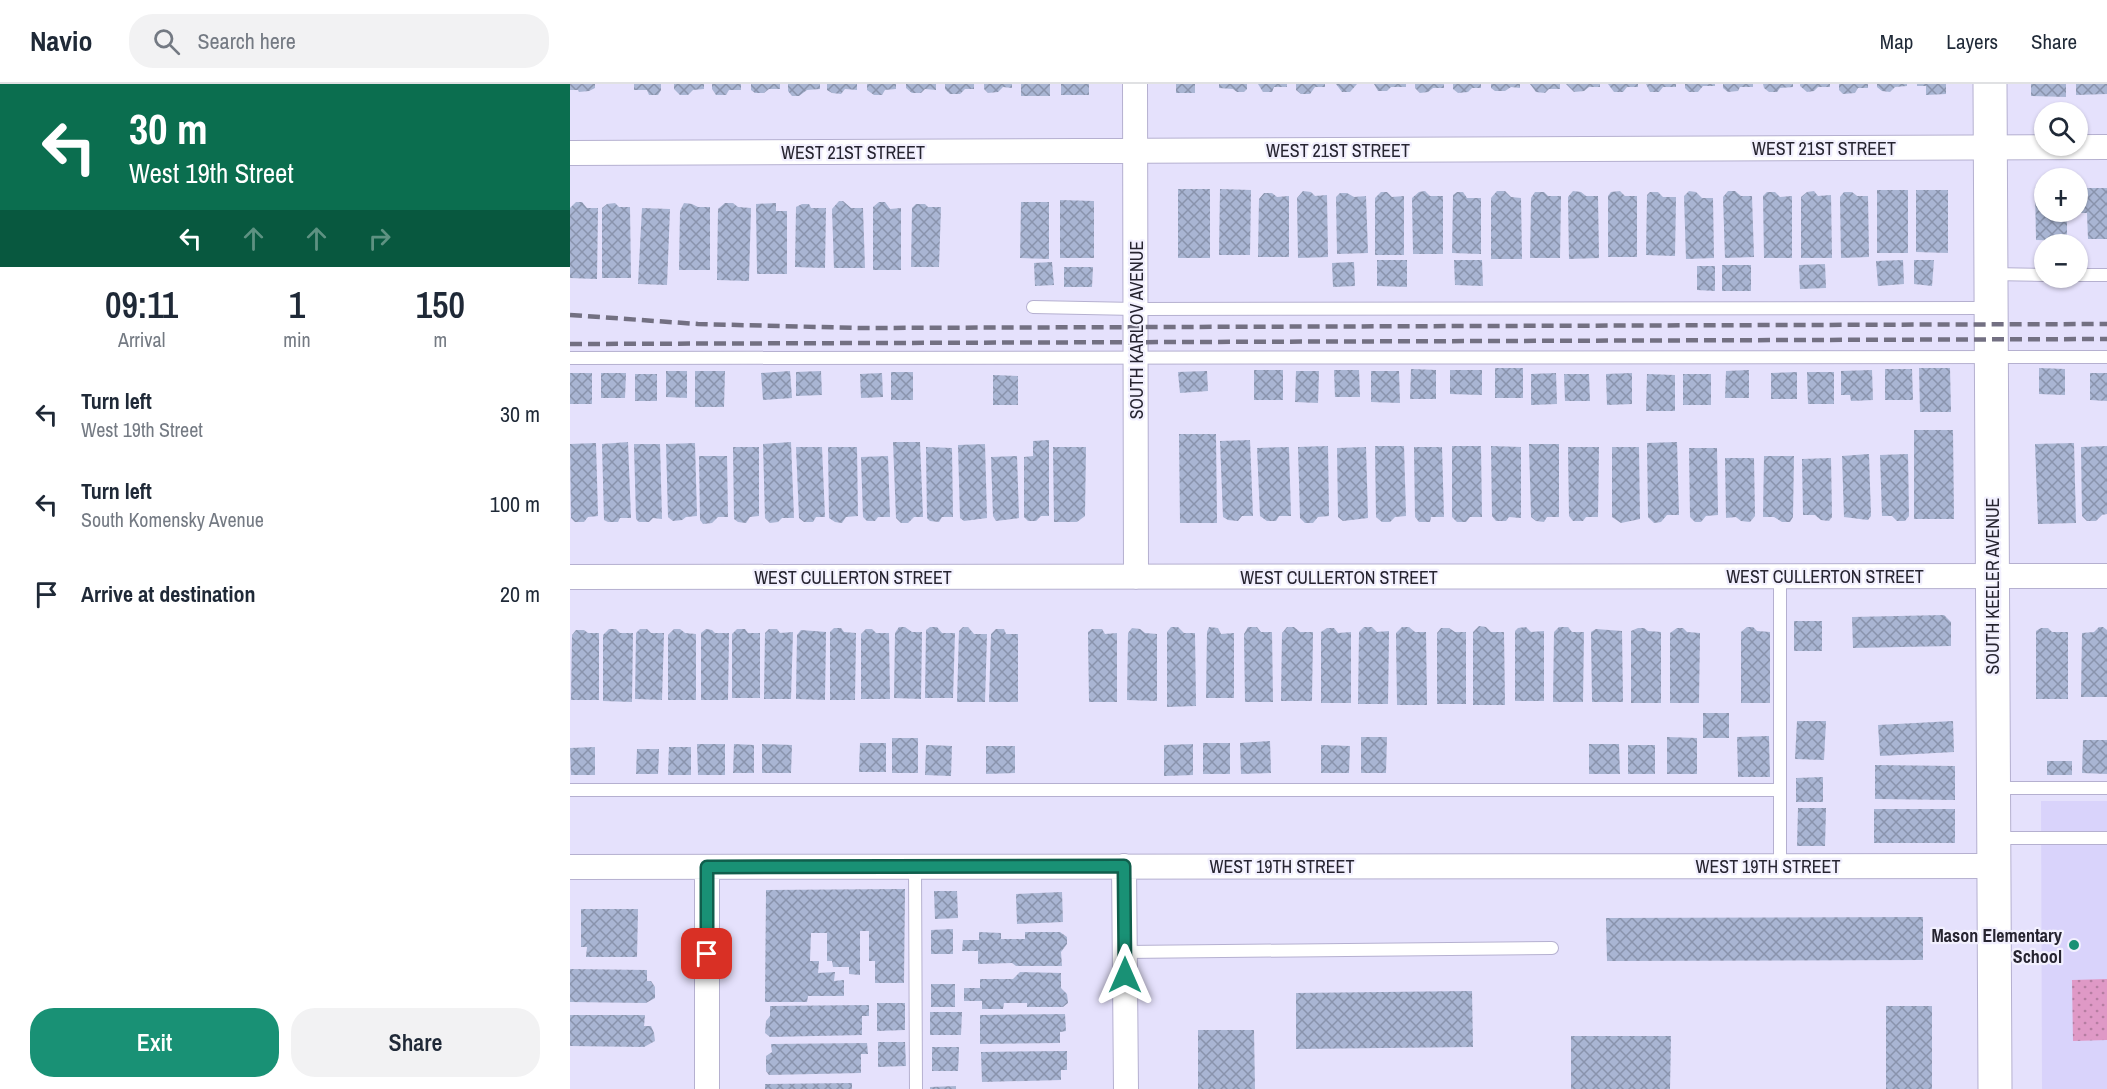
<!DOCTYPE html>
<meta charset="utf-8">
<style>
:root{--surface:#fff;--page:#f2f2f3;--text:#1f2937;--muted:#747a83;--line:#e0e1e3;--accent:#199175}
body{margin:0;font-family:"Archivo Narrow",sans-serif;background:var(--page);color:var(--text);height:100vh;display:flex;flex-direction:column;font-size:22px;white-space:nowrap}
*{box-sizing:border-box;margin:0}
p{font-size:20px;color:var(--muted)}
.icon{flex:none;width:33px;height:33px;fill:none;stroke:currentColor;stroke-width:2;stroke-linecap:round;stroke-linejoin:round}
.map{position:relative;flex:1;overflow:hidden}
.sheet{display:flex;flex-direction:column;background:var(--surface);width:570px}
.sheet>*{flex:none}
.hud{background:#0b6e4f;color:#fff;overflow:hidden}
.tools{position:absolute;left:1464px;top:18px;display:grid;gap:12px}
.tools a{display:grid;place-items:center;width:54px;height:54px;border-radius:50%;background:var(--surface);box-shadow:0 2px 4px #0004;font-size:30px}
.pin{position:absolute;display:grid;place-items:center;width:51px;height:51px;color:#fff;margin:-26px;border-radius:12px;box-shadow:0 3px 9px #0006}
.me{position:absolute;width:66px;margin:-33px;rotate:0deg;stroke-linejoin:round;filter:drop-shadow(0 0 4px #0008)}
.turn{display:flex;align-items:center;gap:21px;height:126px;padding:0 30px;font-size:27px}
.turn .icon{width:78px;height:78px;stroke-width:2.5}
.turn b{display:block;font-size:42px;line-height:51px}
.lanes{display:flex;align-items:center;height:57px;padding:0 30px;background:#0003;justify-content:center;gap:30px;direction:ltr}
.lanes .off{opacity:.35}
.eta{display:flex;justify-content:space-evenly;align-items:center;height:102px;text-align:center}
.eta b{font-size:36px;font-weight:600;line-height:42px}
.cta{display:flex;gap:12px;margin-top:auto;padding:12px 30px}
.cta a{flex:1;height:69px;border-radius:24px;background:var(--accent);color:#fff;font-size:24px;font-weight:600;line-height:69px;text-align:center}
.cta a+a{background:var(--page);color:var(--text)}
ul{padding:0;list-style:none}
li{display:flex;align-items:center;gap:18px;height:90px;padding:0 30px}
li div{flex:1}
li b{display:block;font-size:22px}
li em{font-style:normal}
header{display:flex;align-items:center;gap:36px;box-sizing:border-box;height:84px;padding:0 30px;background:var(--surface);border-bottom:2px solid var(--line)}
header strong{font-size:28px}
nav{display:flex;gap:33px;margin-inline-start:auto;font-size:21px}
.search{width:420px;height:54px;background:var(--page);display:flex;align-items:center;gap:15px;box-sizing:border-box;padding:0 21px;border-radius:24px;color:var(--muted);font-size:22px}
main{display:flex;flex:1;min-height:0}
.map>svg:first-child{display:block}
.built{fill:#d9d3fb}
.grass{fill:url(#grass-dots)}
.building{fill:url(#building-cross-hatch)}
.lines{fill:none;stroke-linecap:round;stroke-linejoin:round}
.lane-casing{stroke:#b5b0d0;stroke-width:14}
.street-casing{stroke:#b5b0d0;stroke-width:26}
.secondary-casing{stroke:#b5b0d0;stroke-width:35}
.lane{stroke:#fff;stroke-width:12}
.street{stroke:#fff;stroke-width:24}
.secondary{stroke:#fff;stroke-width:33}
.rail{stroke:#737082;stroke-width:4.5;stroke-dasharray:12 6;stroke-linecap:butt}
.route-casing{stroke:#105e4c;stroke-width:15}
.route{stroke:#199175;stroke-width:10}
.poi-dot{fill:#199175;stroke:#f2f0fe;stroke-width:2}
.labels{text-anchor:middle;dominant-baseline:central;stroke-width:4.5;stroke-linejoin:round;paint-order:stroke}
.street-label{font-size:18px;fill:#262430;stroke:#f2f0fe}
.poi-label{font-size:18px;font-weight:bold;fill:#262430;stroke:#f2f0fe;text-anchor:end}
</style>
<header>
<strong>Navio</strong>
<div class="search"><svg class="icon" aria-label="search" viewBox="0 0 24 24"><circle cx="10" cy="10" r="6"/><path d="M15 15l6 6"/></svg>Search here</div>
<nav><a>Map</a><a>Layers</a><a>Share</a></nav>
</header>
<main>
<section class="sheet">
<div class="hud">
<div class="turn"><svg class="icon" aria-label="left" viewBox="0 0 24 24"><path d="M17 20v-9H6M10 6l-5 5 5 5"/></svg><div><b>30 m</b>West 19th Street</div></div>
<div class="lanes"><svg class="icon" aria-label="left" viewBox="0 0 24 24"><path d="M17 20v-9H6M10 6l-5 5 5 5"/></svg><svg class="icon off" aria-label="ahead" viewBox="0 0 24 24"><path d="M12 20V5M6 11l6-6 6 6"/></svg><svg class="icon off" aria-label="ahead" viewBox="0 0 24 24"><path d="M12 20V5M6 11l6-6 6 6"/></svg><svg class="icon off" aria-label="right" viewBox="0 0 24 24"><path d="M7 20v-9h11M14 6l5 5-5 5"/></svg></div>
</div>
<div class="eta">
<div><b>09:11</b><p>Arrival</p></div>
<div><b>1</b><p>min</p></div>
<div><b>150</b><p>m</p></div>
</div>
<ul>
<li><svg class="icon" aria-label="left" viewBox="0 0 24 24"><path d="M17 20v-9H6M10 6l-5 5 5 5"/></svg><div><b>Turn left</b><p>West 19th Street</p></div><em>30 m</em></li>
<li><svg class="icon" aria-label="left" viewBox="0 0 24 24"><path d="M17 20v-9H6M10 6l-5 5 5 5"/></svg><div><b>Turn left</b><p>South Komensky Avenue</p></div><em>100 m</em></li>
<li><svg class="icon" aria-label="arrive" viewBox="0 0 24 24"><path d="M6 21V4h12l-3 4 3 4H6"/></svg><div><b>Arrive at destination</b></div><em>20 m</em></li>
</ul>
<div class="cta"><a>Exit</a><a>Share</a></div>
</section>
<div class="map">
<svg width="1537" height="1005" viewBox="0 0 1537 1005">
<defs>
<pattern id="grass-dots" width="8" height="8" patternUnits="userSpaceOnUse" patternTransform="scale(1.5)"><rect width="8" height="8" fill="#df99c6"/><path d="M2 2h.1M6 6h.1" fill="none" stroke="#b57da1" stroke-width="1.8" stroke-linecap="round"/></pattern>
<pattern id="building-cross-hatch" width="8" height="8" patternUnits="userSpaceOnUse" patternTransform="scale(1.5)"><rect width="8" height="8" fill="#a9b5d3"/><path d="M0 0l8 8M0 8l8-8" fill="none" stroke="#8993ac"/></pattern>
</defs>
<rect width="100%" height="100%" fill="#e5e1fc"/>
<path class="built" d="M1471,717h66v288h-65z"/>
<path class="grass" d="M1537,895v61l-34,1 -1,-61z"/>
<path class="building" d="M0,0h25v4l-6,3 -10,1 -1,-2h-8z
M64,0h27v6l-3,5h-9l-2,-5h-13z
M104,0h30v5l-11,1 -5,5h-8l-6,-6z
M142,0h29v6h-12l-3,5h-10l-4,-6z
M181,0h29v5h-11l-5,4h-9l-4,-3z
M218,0h32v5l-13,1 -8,6h-7l-4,-5z
M257,0h30v6l-12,-1 -4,5 -9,-1 -5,-3z
M297,0h29v5l-11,1 -3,5h-8l-7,-5z
M336,0h30v6l-11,-1 -4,4h-9l-6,-5z
M375,0h29v5h-9l-5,5h-10l-5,-5z
M414,0h28v4l-9,-1 -5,5 -10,1 -4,-4z
M451,0h29v12h-29z
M491,0h28v11h-28z
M606,0h19v9h-19z
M649,0h28v5l-3,3h-7l-4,-3 -14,-1z
M688,0h29v3h-13l-2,5h-9z
M726,0h29v3h-10l-5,7h-9l-5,-4z
M766,0h21l-7,8h-8z
M804,0h32v3h-15l-4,4h-9z
M845,0h29v4h-11l-5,4 -8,1 -5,-5z
M883,0h28v4h-9l-4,4 -10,1 -5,-4z
M921,0h29v4l-9,-1 -6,4h-10l-4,-3z
M960,0h30v5h-11l-4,4 -9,-1z
M996,0h34v3h-11l-5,4 -10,1z
M1038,0h30v3h-11l-4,5h-9z
M1076,0h30v3h-13l-4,5h-9z
M1115,0h30v2h-12l-5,6h-9l-4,-4z
M1153,0h30v3h-13l-2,4 -10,1 -5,-4z
M1193,0h30v3l-13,1 -3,4h-8l-5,-4z
M1230,0h30v3h-12l-4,4 -7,1 -7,-6z
M1269,0h29v4h-10l-3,5 -12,1 -4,-4z
M1307,0h30v2l-12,1 -5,5 -8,-1 -5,-4z
M1347,0h29v10l-20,1v-9h-9z
M1461,0h35v13l-35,-1z
M1506,0h31v10l-31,1z
M1465,103h9v25h23v29l-31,-1z
M1517,104h20v51h-19l-1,-26h-6v-18h6z
M608,105h32v69h-32z
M650,105l31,1 -1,65h-31z
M1307,106h31v63h-31z
M1346,106h32v63l-32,-1z
M733,107l8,1 4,4 12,-1 1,62 -30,1 -1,-60z
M855,107l5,5h13v58h-30l-1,-56 7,-6z
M927,107h8l6,6 10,1 1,61h-31v-61z
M1003,107l8,1 5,4h12l1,62 -30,1 -1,-62z
M1050,107l5,5h12v61h-29v-61l3,-4z
M1119,107l7,1 6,6h11l1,60 -28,1 -2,-63z
M1158,107h7l6,5h11l2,61 -29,1 -2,-61z
M1244,107l4,5 13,-1 1,63h-31v-61l6,-5z
M811,108h6l5,5 12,-1v59h-29v-57z
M887,108h6l4,6h14v56l-29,-1 1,-58z
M965,108h9l4,4h13l-1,62h-30l1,-60z
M1080,108h8l5,5h13l-1,59 -29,-1 1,-60z
M1197,108h8l5,5 12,-1v62h-28l-1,-62z
M1274,108h8l5,4h11l1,61 -28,1 -1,-61z
M694,109h8l5,4 12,-1v61h-31l1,-58z
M770,109h7l7,4 12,-1 2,57 -31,1 -1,-57z
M490,116l34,1v57h-34z
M269,117h4l8,7h12l2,60h-31l-2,-59z
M6,118h6l5,6h11l-1,71 -27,-1v-70z
M309,118h6l5,7 11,-1v62h-28v-63z
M451,118h28v57l-29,-1z
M45,119l4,4h11l1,71h-29v-70l5,-4z
M114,119l8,1 6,3h12v63h-31l1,-59z
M155,119h8l5,4 13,1 -2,73 -32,-1 1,-71z
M206,119v8h11v63h-30l-1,-70z
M232,120h7l2,4h15l-1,60 -30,-1 1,-60z
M346,120h9l3,3h13l-2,60h-28l1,-59z
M72,124l28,1 -3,76 -29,-1z
M807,176h30v27l-30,-1z
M884,176h28l1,26 -28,-1z
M1333,176l1,24 -26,2 -2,-25z
M1344,176h20l-2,26 -18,-2z
M482,178l2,23 -19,1 -1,-23z
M784,178l1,24 -22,1 -1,-24z
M1255,180l1,24 -26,1 -1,-24z
M1152,181h29v26h-29z
M1127,182h18v25l-18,-1z
M494,183h29l-1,20h-28z
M925,284h28v30h-28z
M1349,284h31l1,44h-31z
M1469,284l26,1v26l-26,-1z
M841,285l25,1v29h-26z
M1315,285h27l1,31h-28z
M684,286h29v30h-29z
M764,286h25l1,27h-25z
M880,286h32v25l-32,-1z
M1179,286v28h-24l1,-27z
M1302,286l1,30 -22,1 -1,-6h-9v-24z
M96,287h21v27l-21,-1z
M125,287h30l-1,36h-29z
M220,287l2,27 -29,2 -2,-27z
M251,287l1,24 -26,1v-24z
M637,287l1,20 -28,2 -2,-21z
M726,287h23l-1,32 -23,-1z
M801,287h28l1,32 -29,-1z
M321,288h22v28h-22z
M1227,288v27h-26v-26z
M1237,288h27v32h-26z
M0,289h22v31h-22z
M31,289h25l-1,25h-24z
M312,289l1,24 -22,1 -1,-24z
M986,289l1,31 -26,1v-31z
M1062,289v31l-25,1 -1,-31z
M1520,289h17v28l-17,-1z
M65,290h22v27h-22z
M994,290h25l1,27h-25z
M1077,290l28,1v36h-29z
M1113,290h28v31h-28z
M423,291l25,1v29h-25z
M1344,346h39l1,89h-40z
M609,350h37l1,89h-37z
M479,356v76h-8l-5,5h-8l-4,-4v-60l9,-1v-15z
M680,356l3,76h-11l-4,5 -10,-1 -5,-3 -3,-76z
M58,358l3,76h-11l-2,4h-10l-4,-2 -2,-76z
M221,358l3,76h-12l-4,4 -8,1 -5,-5 -2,-74z
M323,358h27l3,75h-9l-6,6h-7l-5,-5z
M1107,358l2,73h-12l-6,7 -7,1 -6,-6 -1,-74z
M26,359l2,73 -10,1 -4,5h-9l-4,-4 -1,-74z
M125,359l2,73 -11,1 -4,3 -9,1 -5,-4 -2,-73z
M1504,359l2,80 -38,1 -3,-80z
M64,360h26l2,75 -9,-1 -4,4h-10l-3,-3z
M415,360l2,74 -23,3 -4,-3 -2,-73z
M959,360h30v73h-12l-3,5 -8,-1 -5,-4z
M758,362l1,70 -11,1 -5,6h-8l-5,-5 -2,-71z
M805,362h29l2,70 -11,1 -5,5h-8l-6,-5z
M882,362h29l1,71h-12l-4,5h-9l-5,-5z
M921,362l30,1v71l-12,-1 -3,4h-10l-4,-5z
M1537,362v68l-5,1 -6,6h-9l-5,-5 -1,-69z
M163,363h26v69l-9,1 -4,6 -8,-1 -4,-3z
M226,363h26l3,70h-9l-3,5h-9l-5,-4z
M258,363h29l1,69 -12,1 -4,6 -7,-1 -6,-4z
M356,363l26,1 1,69h-11l-3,5 -9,-1 -3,-3z
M483,363h33l-1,69 -8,6h-23z
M719,363l2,69h-12l-3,5h-9l-7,-5 -3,-68z
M796,363l2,71 -25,3 -5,-4 -1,-69z
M844,363h28l2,70h-13l-1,5h-11l-4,-5z
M998,363h31l-1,70h-12l-3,4h-10l-4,-5z
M1042,363h27l1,72 -19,4 -9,-6z
M1119,364h28l1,67 -12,1 -5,6h-6l-5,-5z
M1299,370l2,62 -3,4 -24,-3 -2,-61z
M1338,370l1,62 -4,5h-8l-5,-5h-10l-2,-61z
M129,372h28l1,61h-10l-6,6 -9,1 -3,-4z
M318,372l2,61h-12l-3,4h-8l-4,-4 -2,-60z
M447,372l2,62 -23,3 -3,-5 -2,-59z
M1194,372h30l-1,61 -3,5h-8l-8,-5h-11z
M1155,374h29l1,58 -5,6 -9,-1 -5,-4 -10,1z
M1261,374l1,59 -3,4 -8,-1 -6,-5h-12l-1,-56z
M1374,531l7,7v24l-98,2 -1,-31z
M1224,537h28v30h-28z
M909,542l7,1 5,5h13l1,73h-32v-73z
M329,543h6l7,5h10l-1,67 -27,-1 1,-65z
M360,543h7l5,6h13l-2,65h-28l1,-68z
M393,543h5l6,7h13l-2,68h-28l2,-71z
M601,543h7l6,6h11l1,73 -29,1v-75z
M639,543l9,1 3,6 13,-1v65h-28l1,-66z
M678,543h9l4,5h11l1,70h-28l-1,-68z
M717,543h7l6,5h13l-1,69h-31l1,-68z
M794,543h8l5,5 12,-1 -1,73h-30l1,-72z
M832,543h7l6,5h11l1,73h-30l-1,-72z
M956,543l5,5 13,-1v70h-29v-70l3,-3z
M989,543h9l4,5h12l-1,70h-30l1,-70z
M1177,543h6l4,4 13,1v71h-29v-71z
M1529,543h4l4,3v67h-26l1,-64 12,-1z
M264,544h7l3,4 12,1 -1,67h-25v-68z
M562,544l8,1 5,4 12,1v67l-30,-1 1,-67z
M757,544h7l4,5 13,-1v71h-30v-71z
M871,544h8l6,4h11v72h-29v-71z
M1068,544h6l4,3 13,1v71h-30v-72z
M1107,544h6l4,4 13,1 -1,70h-29v-70z
M1471,544h7l4,4h16v67h-32v-68z
M39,545h7l4,4h13l-1,69 -29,-1v-66z
M70,545h7l4,4h13l-2,67 -27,-1 1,-66z
M104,545h6l5,4 11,1v66h-28v-65z
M136,545l6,1 3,3h14l-1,67h-27v-67z
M167,545h8l3,4h12v65h-28v-64z
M199,545h8l3,4 13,-1 -2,67h-27l1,-66z
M296,545h6l4,4h13l1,66h-29v-65z
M426,545h8l2,5h12v68h-29l2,-68z
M522,545h10l3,5 12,-1v69h-28l-1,-70z
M1026,545l26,2 1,71h-31l-1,-70z
M6,546h8l4,3h11v67h-28l1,-65z
M231,546l25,2 -1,68 -29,-1 1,-64z
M1133,629h26v25h-26z
M1227,637h29l-2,39 -29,-1z
M1383,637l1,31 -74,4 -2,-31z
M1199,652l1,41h-32l-1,-40z
M791,653h26l-1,36h-25z
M1097,653l30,1v36h-30z
M322,654h26v35h-26z
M1513,656h24v34l-25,-1z
M700,657l1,32 -30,1 -1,-31z
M290,659h26v29h-27z
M633,659h27v31h-27z
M127,660h28v31h-27z
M164,660l20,1v28h-21z
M192,660l30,1 -1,28h-29z
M623,660v31l-29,1v-31z
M1019,660h30l1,30h-31z
M356,661l26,1 -1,30 -26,-1z
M751,661l29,1 -1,27h-28z
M1058,661h27v29h-27z
M416,662h29v27l-29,1z
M25,663v28h-24l-1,-27z
M99,663h22v28h-23z
M67,665h22l-1,25h-22z
M1477,677h25v14h-25z
M1305,681l80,1v34l-80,-1z
M1253,693v25h-27v-24z
M1228,724h28l-1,38h-28z
M1304,725h81v34h-81z
M335,805l-1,94h-29v-22h-6v-30h-9v44l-11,-1v-7h-16l-1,-6h-5v-28h-16l-1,28h9l-1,12 17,-1 -1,9 10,-1v16h-36l-1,6h-42l1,-112z
M364,807h23l1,27 -23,1z
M492,808l1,30 -46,2 -1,-30z
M11,825h57l-1,48h-51l1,-10h-6z
M1353,833v43l-316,1 -1,-43z
M383,845v25h-22v-24z
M409,848l22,1v6h24v-7h35l7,5v7l-6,8 1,14h-46l-4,-3 -34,1v-13h-16l1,-11h16z
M0,885l77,1v11h4l4,6v11l-9,5 -76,-1z
M450,888l41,1v15l6,6 1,9 -5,4h-36v-4h-23l-1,6h-21v-8h-18v-13h16v-9h33z
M361,900h24v23h-24z
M902,907l1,56 -177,2v-56z
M307,919h28v27l-28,1z
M299,921v11h-7v19l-92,2 -5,-4 1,-12 4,-5v-10z
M1316,922h46v83h-46z
M360,928h32l-1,23h-31z
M495,930l1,17 -6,1v11l-80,1v-29z
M0,931h75l-1,11h7l3,7 1,8 -11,6 -74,-1z
M628,946h56l1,59h-57z
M1001,952h100l-1,53h-99z
M308,958h27l1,24 -28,1z
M297,959l1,11h-7v19l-92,2 -3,-4v-15l6,-4 -1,-8z
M362,963h27l-1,24h-26z
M497,967v19h-6v10l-79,2 -1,-30z
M282,999v6h-87v-5z
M386,1002v3h-26v-2z"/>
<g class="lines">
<g class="lane-casing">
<path id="lane" d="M1422,190l52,1
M1508,191h29
M463,223l103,2 854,-1
M0,274l1537,-1
M1425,704h112
M0,706h1210
M1425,754h112
M345,782l1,223
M1210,782v-290
M555,868l427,-4"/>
</g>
<g class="street-casing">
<path id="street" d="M565,0l1,493
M0,69l1537,-6
M0,493l1537,-1
M554,782l2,223
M0,783l1424,-1
M137,783v222"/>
</g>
<g class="secondary-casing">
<path id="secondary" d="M1420,0l5,1005"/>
</g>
<use href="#lane" class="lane"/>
<use href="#street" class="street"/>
<use href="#secondary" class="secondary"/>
<path class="rail" d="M0,231l128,9 161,4 1248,-4
M0,260l1537,-5"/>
</g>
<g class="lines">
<g class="route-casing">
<path id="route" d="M137,870v-87l417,-1 1,109"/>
</g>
<use href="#route" class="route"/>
</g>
<circle class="poi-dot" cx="1504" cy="861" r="6"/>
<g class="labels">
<g class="street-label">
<text x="1254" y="64">WEST 21ST STREET</text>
<text x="768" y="66">WEST 21ST STREET</text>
<text x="283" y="68">WEST 21ST STREET</text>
<text transform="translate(566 246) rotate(-90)">SOUTH KARLOV AVENUE</text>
<text x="1255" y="492">WEST CULLERTON STREET</text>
<text x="283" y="493">WEST CULLERTON STREET</text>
<text x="769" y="493">WEST CULLERTON STREET</text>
<text transform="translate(1422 502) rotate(-90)">SOUTH KEELER AVENUE</text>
<text x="712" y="782">WEST 19TH STREET</text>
<text x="1198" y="782">WEST 19TH STREET</text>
</g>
<g class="poi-label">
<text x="1492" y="851">Mason Elementary<tspan x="1492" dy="21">School</tspan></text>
</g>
</g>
</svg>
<div class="tools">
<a><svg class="icon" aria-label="search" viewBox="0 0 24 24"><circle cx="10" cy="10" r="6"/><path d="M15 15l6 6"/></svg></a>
<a>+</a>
<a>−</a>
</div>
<div class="pin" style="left:137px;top:870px;background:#d93025"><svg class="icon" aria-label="arrive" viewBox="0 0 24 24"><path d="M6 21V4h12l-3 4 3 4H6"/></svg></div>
<svg class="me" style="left:555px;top:891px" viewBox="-20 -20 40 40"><path d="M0-17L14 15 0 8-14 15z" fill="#199175" stroke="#fff" stroke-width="4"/></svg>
</div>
</main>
